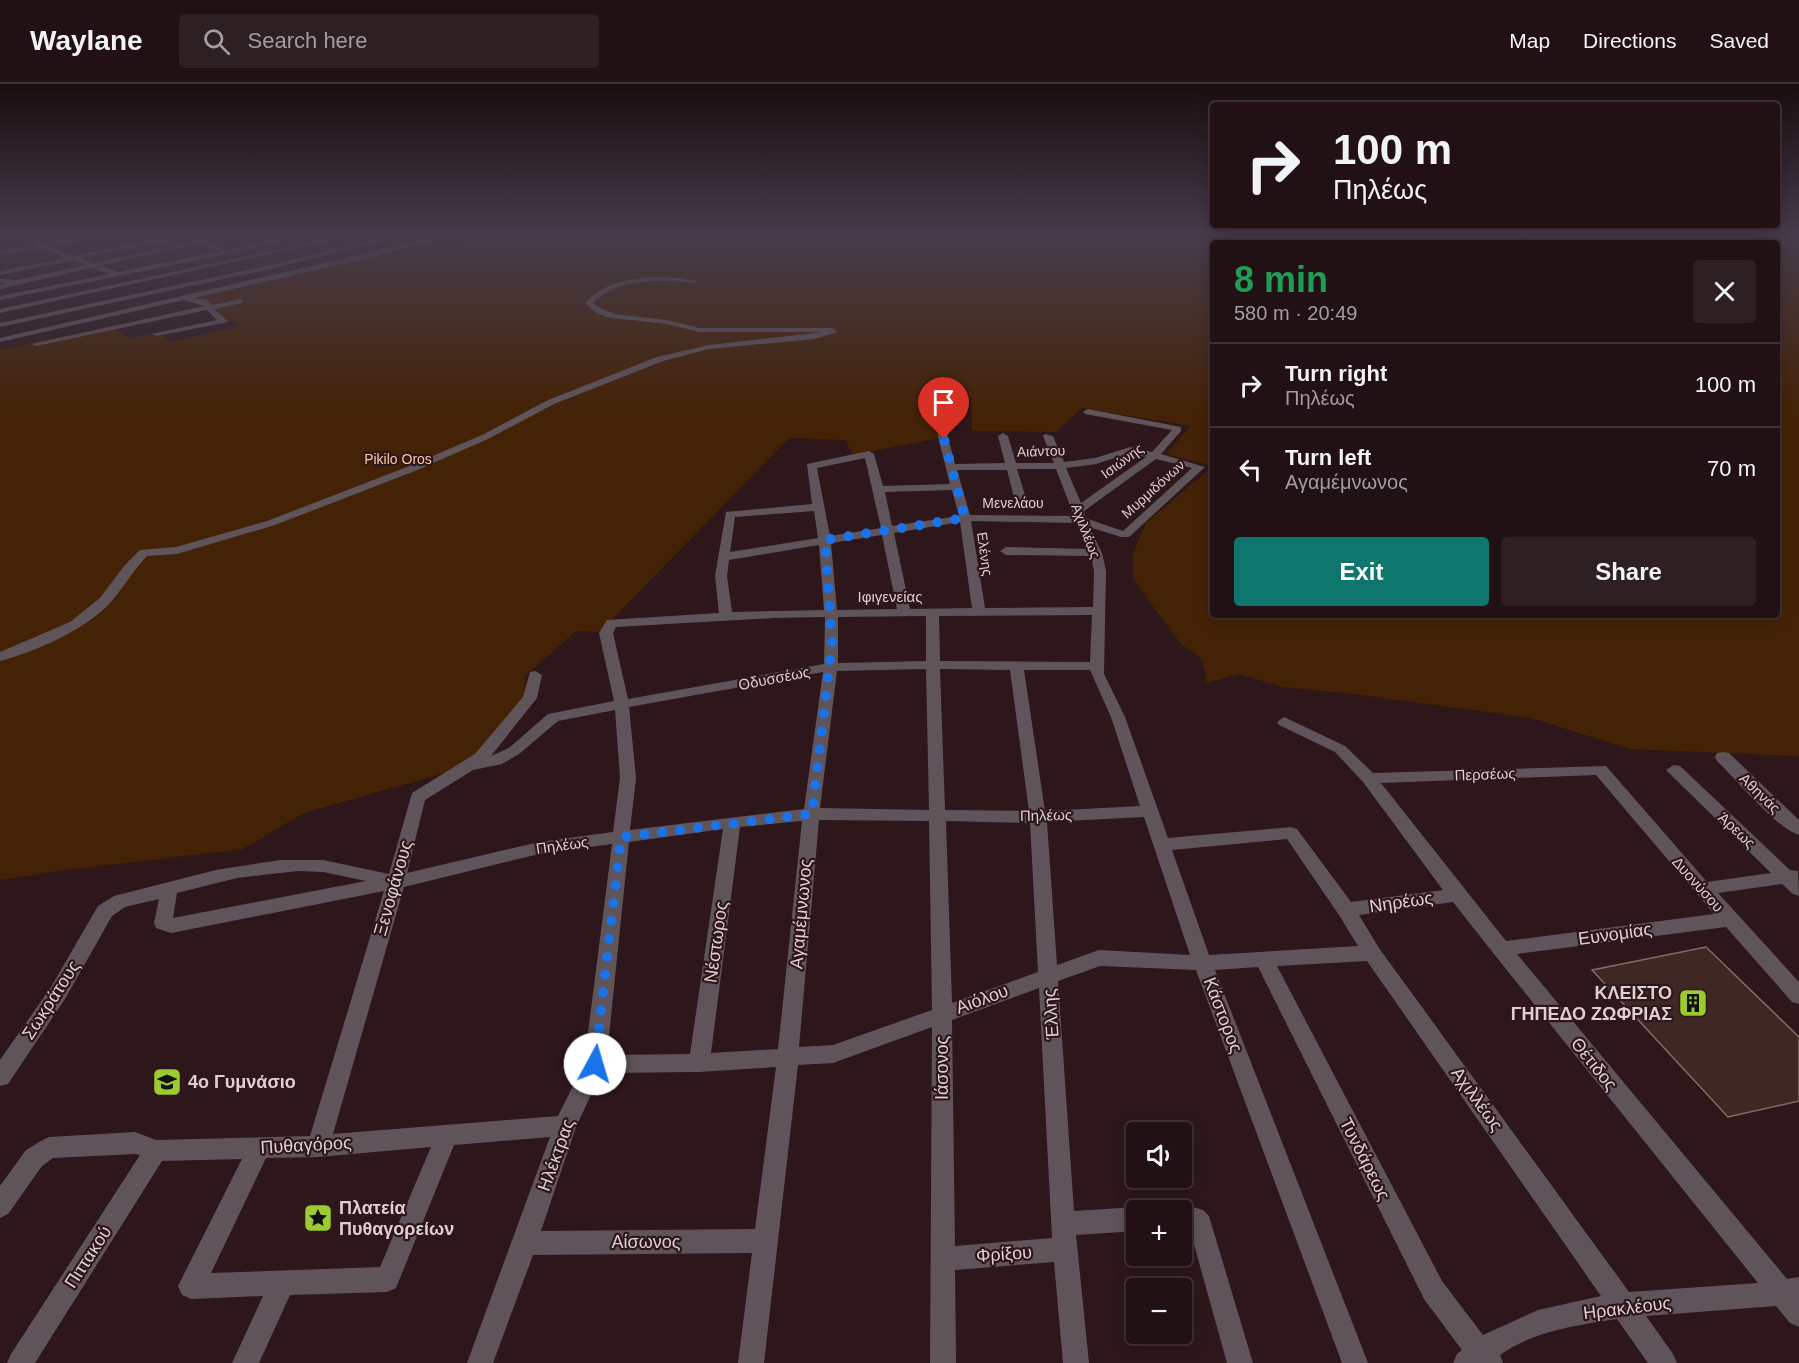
<!DOCTYPE html>
<meta charset="utf-8">
<style>
:root{--surface:#221114;--page:#2e1f22;--text:#f1f3f6;--muted:#a29da0;--line:#3f3134;--accent:#0f766e}
body{margin:0;font-family:Helvetica,sans-serif;background:var(--page);color:var(--text);height:100vh;display:flex;flex-direction:column;font-size:22px;white-space:nowrap}
*{box-sizing:border-box;margin:0}
p{font-size:20px;color:var(--muted)}
.icon{flex:none;width:33px;height:33px;fill:none;stroke:currentColor;stroke-width:2;stroke-linecap:round;stroke-linejoin:round}
.map{position:relative;flex:1;overflow:hidden}
.details{position:absolute;left:1210px;top:156px;width:570px;height:378px;display:flex;flex-direction:column;background:var(--surface);border-radius:6px;box-shadow:0 3px 15px #0003,0 0 0 2px var(--line)}
.details>*{flex:none}
.hud{position:absolute;left:1210px;top:18px;width:570px;height:126px;border-radius:6px;box-shadow:0 3px 15px #0003,0 0 0 2px var(--line);background:#221114;color:var(--text);overflow:hidden}
.tools{position:absolute;left:1126px;top:1038px;display:grid;gap:12px}
.tools a{display:grid;place-items:center;width:66px;height:66px;border-radius:6px;background:var(--surface);box-shadow:0 3px 15px #0003,0 0 0 2px var(--line);font-size:30px}
.pin{position:absolute;display:grid;place-items:center;width:51px;height:51px;color:#fff;margin:-62px -26px;border-radius:50% 50% 50% 0;rotate:-45deg;box-shadow:0 0 6px #0007}
.pin .icon{rotate:45deg}
.me{position:absolute;width:66px;margin:-33px;rotate:6deg;stroke-linejoin:round;filter:drop-shadow(0 0 4px #0008)}
.turn{display:flex;align-items:center;gap:21px;height:126px;padding:0 24px;font-size:27px}
.turn .icon{width:78px;height:78px;stroke-width:2.5}
.turn b{display:block;font-size:42px;line-height:51px}
.round{display:grid;place-items:center;flex:none;width:63px;height:63px;border-radius:6px;background:var(--page)}
.summary{display:flex;align-items:center;justify-content:space-between;height:102px;padding:0 24px}
h1{font-size:36px;font-weight:700;line-height:45px;color:#1e9e55}
.primary-button{display:flex;gap:12px;margin-top:auto;padding:12px 24px}
.primary-button a{flex:1;height:69px;border-radius:6px;background:var(--accent);color:#fff;font-size:24px;font-weight:700;line-height:69px;text-align:center}
.primary-button a+a{background:var(--page);color:var(--text)}
ul{padding:0;list-style:none}
li{display:flex;align-items:center;gap:18px;height:84px;padding:0 24px;border-top:2px solid var(--line)}
li div{flex:1}
li b{display:block;font-size:22px}
li em{font-style:normal}
header{display:flex;align-items:center;gap:36px;box-sizing:border-box;height:84px;padding:0 30px;background:var(--surface);border-bottom:2px solid var(--line)}
header strong{font-size:28px}
nav{display:flex;gap:33px;margin-inline-start:auto;font-size:21px}
.search{width:420px;height:54px;background:var(--page);display:flex;align-items:center;gap:15px;box-sizing:border-box;padding:0 21px;border-radius:6px;color:var(--muted);font-size:22px}
.map>svg:first-child{display:block}
.green{fill:#442206;fill-rule:evenodd}
.building{fill:#3f2824;stroke:#856b65;stroke-width:1.5}
.lines{fill:none;stroke-linecap:round;stroke-linejoin:round}
.minor{fill:#5f545a;fill-rule:evenodd}
.tertiary{fill:#5f545a;fill-rule:evenodd}
.route{stroke:#1a73e8;stroke-width:10;stroke-dasharray:0 18}
.labels{text-anchor:middle;dominant-baseline:central;stroke-width:4.5;stroke-linejoin:round;paint-order:stroke}
.far-street-label{font-size:14px;fill:#decfd0;stroke:#2d171b}
.far-park-label{font-size:14px;fill:#fcc8a4;stroke:#2d171b}
.street-label{font-size:15px;fill:#decfd0;stroke:#2d171b}
.near-street-label{font-size:18px;fill:#decfd0;stroke:#2d171b}
.near-poi-label{font-size:18px;font-weight:bold;fill:#decfd0;stroke:#2d171b;text-anchor:start}
</style>
<header>
<strong>Waylane</strong>
<div class="search"><svg class="icon" aria-label="search" viewBox="0 0 24 24"><circle cx="10" cy="10" r="6"/><path d="M15 15l6 6"/></svg>Search here</div>
<nav><a>Map</a><a>Directions</a><a>Saved</a></nav>
</header>
<div class="map">
<svg width="1799" height="1279" viewBox="0 0 1799 1279">
<rect width="100%" height="100%" fill="#2d171b"/>
<path class="green" d="M499,151h1300v521l-170,-7 -97,-31 -186,-25 -63,-6 -45,-13 -31,9 -5,-24 -21,-15 -35,-47 -13,-20v-24l13,-30 67,-57 -47,-12 25,-28 -109,-18 -26,24 -84,-1 -1,-34 -24,-1 -2,41 -92,18 -8,-15 -56,-2 -189,194 -24,-1 -51,45v20l-48,61 -18,12 -155,44 -61,36 -185,22 -58,9v-530l111,-24 18,13 31,-7 11,10 71,-16 -8,-6 -8,1 -10,-8 -8,-12 -19,-3 181,-41 45,-4 47,-8zM1214,159h564v372h-564z"/>
<path class="building" d="M1706,863l93,90v64l-71,16 -136,-147z"/>
<g class="lines">
<path class="minor" d="M30,151h6l6,9 55,-9 -2,3 -47,8 26,10 101,-21h13l40,15 66,-15h11l-77,19 -228,46v-4l109,-22 -36,-14 -73,15v-4l66,-13 -26,-10 -40,7v-4l37,-6zM180,154l41,13 -103,21 -38,-14z
M345,151h11l-356,78v-4z
M393,151h10l-133,34 -270,58v-4l270,-58z
M445,151h10l-87,23 -174,40 14,2 3,5 31,-6v4l-28,6 14,12 -4,2 -68,13 -4,-2 65,-14 -10,-10 -171,36 -4,-2 172,-38 -20,-6 -184,42v-4z
M464,151l20,3 -3,2z
M653,193l29,1 15,3 -3,2c-34,-3 -75,-6 -101,20l9,6 13,5 52,6 32,8h134l4,4 -22,7 -106,10 -46,12 -109,43 -66,35 -73,32 -140,54 -98,29 -30,2c-14,15 -24,32 -37,47 -25,27 -75,49 -110,58v-9l70,-30 30,-24 24,-32 16,-16 36,-3 91,-26 140,-54 75,-32 66,-35 109,-43 52,-12 114,-13h-124l-32,-8 -56,-6 -15,-5 -11,-10c18,-20 43,-24 68,-26z
M938,308l8,2 2,43 7,27 50,-1 -7,-27 5,-3 5,3 8,27h38l-11,-27 2,-2 8,2 11,26 31,-4 35,-11 22,5 20,-22 -87,-16 -2,-2 5,-3 93,18v4l-20,23 44,13 -76,70h-8l-32,-10 13,26 4,18 -2,103 21,43 43,121 123,-11 6,2 54,73 92,-12 -80,-108 -28,-30 -56,-27 -2,-3 7,-5 61,29 28,27 233,-7 101,116 64,-9 -105,-103 8,-5 6,1 110,104 8,1 1,25 -6,-2 -11,-10 -64,9 81,89v22l-7,-2 -66,-75 -209,27 270,325 12,-2v50l-9,-4 -14,-17 -130,10 27,38 4,9h-29l-31,-44c-39,6 -84,12 -117,36l3,8h-50l4,-9 5,-4 -38,-51 -166,-332 -43,3 153,393h-26l-146,-393 -96,-4 -42,15 16,230 63,-4 8,3h-8v21l-61,4 13,128h-26l-9,-101 -99,8 1,93h-26l2,-336 -99,36 -35,2 -34,298h-26l14,-110 -219,2 -40,108h-26l83,-226 -96,8 -58,143 -9,4 -97,3 -31,68h-27l31,-67 -72,3 -9,-4 -4,-9 64,-127 -80,2 -127,202h-28l4,-9 129,-199 -5,-1 -82,4 -11,8 -34,48 -8,4v-32l26,-36 15,-9 8,-4 86,-5 21,8 154,-4 74,-245 -213,42 -15,-5 -2,-5 5,-24 -34,8 -13,9 -47,83 -57,85 -8,2v-26l51,-73 47,-81 16,-10 102,-26 64,-10h43l66,14 23,-81 63,-39 48,-57 7,-25 5,-1 7,4 -5,23 -46,58 18,-8 39,-34 66,-13 -15,-68 8,-13 112,-7 -4,-37 11,-64 86,-8 -5,-40 62,-13 5,3 9,32 67,-2 -12,-47zM1130,369l16,4 -65,46 -15,-35 30,-4zM865,374l16,70 -51,8 -13,-68zM1156,375l36,9 -69,63 -38,-13 -1,-7zM1017,385h39l18,47 -104,-1 -13,-45h50l9,35 6,3 6,-3zM952,406l7,26 -67,10 -7,-34zM814,427l4,27 -88,14 5,-35zM971,437l105,2 12,26 -82,-2 -6,4 6,4 85,1 3,15 -1,36 -108,1zM960,438l12,86 -62,1 -16,-76zM882,451l15,74 -60,1 -6,-67zM819,461l5,65 -92,2 -5,-36 2,-16zM1092,531l-2,47 -150,-1 -1,-45zM926,532v45l-88,2v-46zM825,533l-1,47 -196,35 -15,-66 3,-6 157,-9zM926,585l3,141 -109,-2 17,-137zM940,585l70,1 19,141 -84,-1zM1024,586h66l21,47 29,89 -95,5zM823,588l-19,137 -174,21 6,-52 -7,-71zM615,626l5,68 -7,54 -74,10 -132,31 18,-73 48,-30 29,-6 17,-10 39,-33zM1596,691l118,139 -208,27 -125,-158zM1144,733l46,138 -91,-5 -42,15 -10,-143zM819,736l110,1 3,189 -99,35 -34,2zM802,737l-24,228 -67,4 29,-226zM946,737l84,2 8,149 -86,31zM723,745l-33,225 -83,1 22,-213zM1287,755l52,76 19,31 -149,9 -37,-105zM612,760l-28,220 -26,52 -225,18 71,-247 135,-33zM298,787l25,1 43,9 -193,37 4,-25 60,-15zM1453,818l41,52 264,329 -129,9 -250,-344 -20,-33zM1367,877l234,335 -63,14 -55,25 -41,-54 -165,-315zM1039,904l13,250 -97,8 -3,-226zM776,983l-21,162 -214,2 35,-104 25,-54 98,-1zM431,1063l-51,120 -169,6 55,-115 52,-1z
M1723,668l6,1 70,67v15c-22,-6 -64,-57 -82,-74l-2,-4 2,-4z
M1182,1120l21,6 6,6 44,147h-26l-37,-133 -8,-2v-18h-10z"/>
<path class="tertiary" d="M224,151h11l-235,54v-4l6,-2h-6v-4l16,1z"/>
</g>
<linearGradient id="sky" x2="0" y2="1"><stop stop-color="#190d0f"/><stop offset="0.46" stop-color="#463c4a"/><stop offset="1" stop-color="#463c4a" stop-opacity="0"/></linearGradient>
<rect width="1799" height="330" fill="url(#sky)"/>
<g class="lines">
<path class="route" d="M595,980l26,-227 191,-23 20,-172 -7,-102 140,-22 -21,-79"/>
</g>
<defs>
<g id="building-square" transform="scale(1.5)"><rect x="-9" y="-9" width="18" height="18" rx="4" fill="#9dca30" stroke="#2d171b"/><path d="M-4-6H4V6H1V3H-1V6H-4ZM-2.5-4.3h1.7v1.8h-1.7ZM.8-4.3h1.7v1.8H.8ZM-2.5-1h1.7V.8h-1.7ZM.8-1h1.7V.8H.8Z" fill="#111"/></g>
<g id="school-square" transform="scale(1.5)"><rect x="-9" y="-9" width="18" height="18" rx="4" fill="#9dca30" stroke="#2d171b"/><path d="M0-5L7-2L0 1L-7-2ZM-4 1L0 2.5L4 1V4Q0 6-4 4Z" fill="#111"/></g>
<g id="sight-square" transform="scale(1.5)"><rect x="-9" y="-9" width="18" height="18" rx="4" fill="#9dca30" stroke="#2d171b"/><path d="M0-6L1.8-2.2L6-1.7L2.9 1.2L3.7 5.4L0 3.3L-3.7 5.4L-2.9 1.2L-6-1.7L-1.8-2.2Z" fill="#111"/></g>
</defs>
<g fill-rule="evenodd">
<use href="#building-square" x="1693" y="919"/>
<use href="#school-square" x="167" y="998"/>
<use href="#sight-square" x="318" y="1134"/>
</g>
<g class="labels">
<g class="far-street-label">
<text transform="translate(1041 367) rotate(-2)">Αιάντου</text>
<text transform="translate(1122 377) rotate(-36)">Ισιώνης</text>
<text transform="translate(1153 405) rotate(-42)">Μυρμιδόνων</text>
<text x="1013" y="419">Μενελάου</text>
<text transform="translate(1086 447) rotate(69)">Αχιλλέως</text>
<text transform="translate(985 470) rotate(82)">Ελένης</text>
</g>
<g class="far-park-label">
<text x="398" y="375">Pikilo Oros</text>
</g>
<g class="street-label">
<text x="890" y="512">Ιφιγενείας</text>
<text transform="translate(774 594) rotate(-11)">Οδυσσέως</text>
<text transform="translate(1485 690) rotate(-2)">Περσέως</text>
<text transform="translate(1760 709) rotate(44)">Αθηνάς</text>
<text transform="translate(1046 731) rotate(-1)">Πηλέως</text>
<text transform="translate(1737 746) rotate(43)">Άρεως</text>
<text transform="translate(562 761) rotate(-8)">Πηλέως</text>
<text transform="translate(1698 800) rotate(48)">Δυονύσου</text>
</g>
<g class="near-street-label">
<text transform="translate(393 804) rotate(-74)">Ξενοφάνους</text>
<text transform="translate(1401 818) rotate(-8)">Νηρέως</text>
<text transform="translate(801 830) rotate(-85)">Αγαμέμνωνος</text>
<text transform="translate(1615 850) rotate(-8)">Ευνομίας</text>
<text transform="translate(716 858) rotate(-82)">Νέστωρος</text>
<text transform="translate(982 915) rotate(-20)">Αιόλου</text>
<text transform="translate(51 916) rotate(-57)">Σωκράτους</text>
<text transform="translate(1051 930) rotate(-94)">Έλλης</text>
<text transform="translate(1223 931) rotate(69)">Κάστορος</text>
<text transform="translate(1594 980) rotate(51)">Θέτιδος</text>
<text transform="translate(942 984) rotate(-90)">Ιάσονος</text>
<text transform="translate(1477 1015) rotate(54)">Αχιλλέως</text>
<text transform="translate(306 1061) rotate(-3)">Πυθαγόρος</text>
<text transform="translate(556 1071) rotate(-70)">Ηλέκτρας</text>
<text transform="translate(1365 1075) rotate(63)">Τυνδάρεως</text>
<text x="646" y="1158">Αίσωνος</text>
<text transform="translate(1004 1170) rotate(-4)">Φρίξου</text>
<text transform="translate(88 1173) rotate(-57)">Πιττακού</text>
<text transform="translate(1627 1224) rotate(-7)">Ηρακλέους</text>
</g>
<g class="near-poi-label">
<text x="1672" y="909" text-anchor="end">ΚΛΕΙΣΤΟ<tspan x="1672" dy="21">ΓΗΠΕΔΟ ΖΩΦΡΙΑΣ</tspan></text>
<text x="188" y="998">4ο Γυμνάσιο</text>
<text x="339" y="1124">Πλατεία<tspan x="339" dy="21">Πυθαγορείων</tspan></text>
</g>
</g>
</svg>
<div class="tools">
<a><svg class="icon" aria-label="sound" viewBox="0 0 24 24"><path d="M4 9h4l5-4v14l-5-4H4zM17 9q2 3 0 6"/></svg></a>
<a>+</a>
<a>−</a>
</div>
<div class="pin" style="left:944px;top:355px;background:#d93025"><svg class="icon" aria-label="arrive" viewBox="0 0 24 24"><path d="M6 21V4h12l-3 4 3 4H6"/></svg></div>
<svg class="me" style="left:595px;top:980px" viewBox="-20 -20 40 40"><circle r="19" fill="#fff"/><path d="M0-13L10 11 0 6-10 11z" fill="#1a73e8"/></svg>
<div class="hud">
<div class="turn"><svg class="icon" aria-label="right" viewBox="0 0 24 24"><path d="M7 20v-9h11M14 6l5 5-5 5"/></svg><div><b>100 m</b>Πηλέως</div></div>
</div>
<section class="details">
<div class="summary"><div><h1>8 min</h1><p>580 m · 20:49</p></div><a class="round"><svg class="icon" aria-label="close" viewBox="0 0 24 24"><path d="M6 6l12 12M18 6L6 18"/></svg></a></div>
<ul>
<li><svg class="icon" aria-label="right" viewBox="0 0 24 24"><path d="M7 20v-9h11M14 6l5 5-5 5"/></svg><div><b>Turn right</b><p>Πηλέως</p></div><em>100 m</em></li>
<li><svg class="icon" aria-label="left" viewBox="0 0 24 24"><path d="M17 20v-9H6M10 6l-5 5 5 5"/></svg><div><b>Turn left</b><p>Αγαμέμνωνος</p></div><em>70 m</em></li>
</ul>
<div class="primary-button"><a>Exit</a><a>Share</a></div>
</section>
</div>
